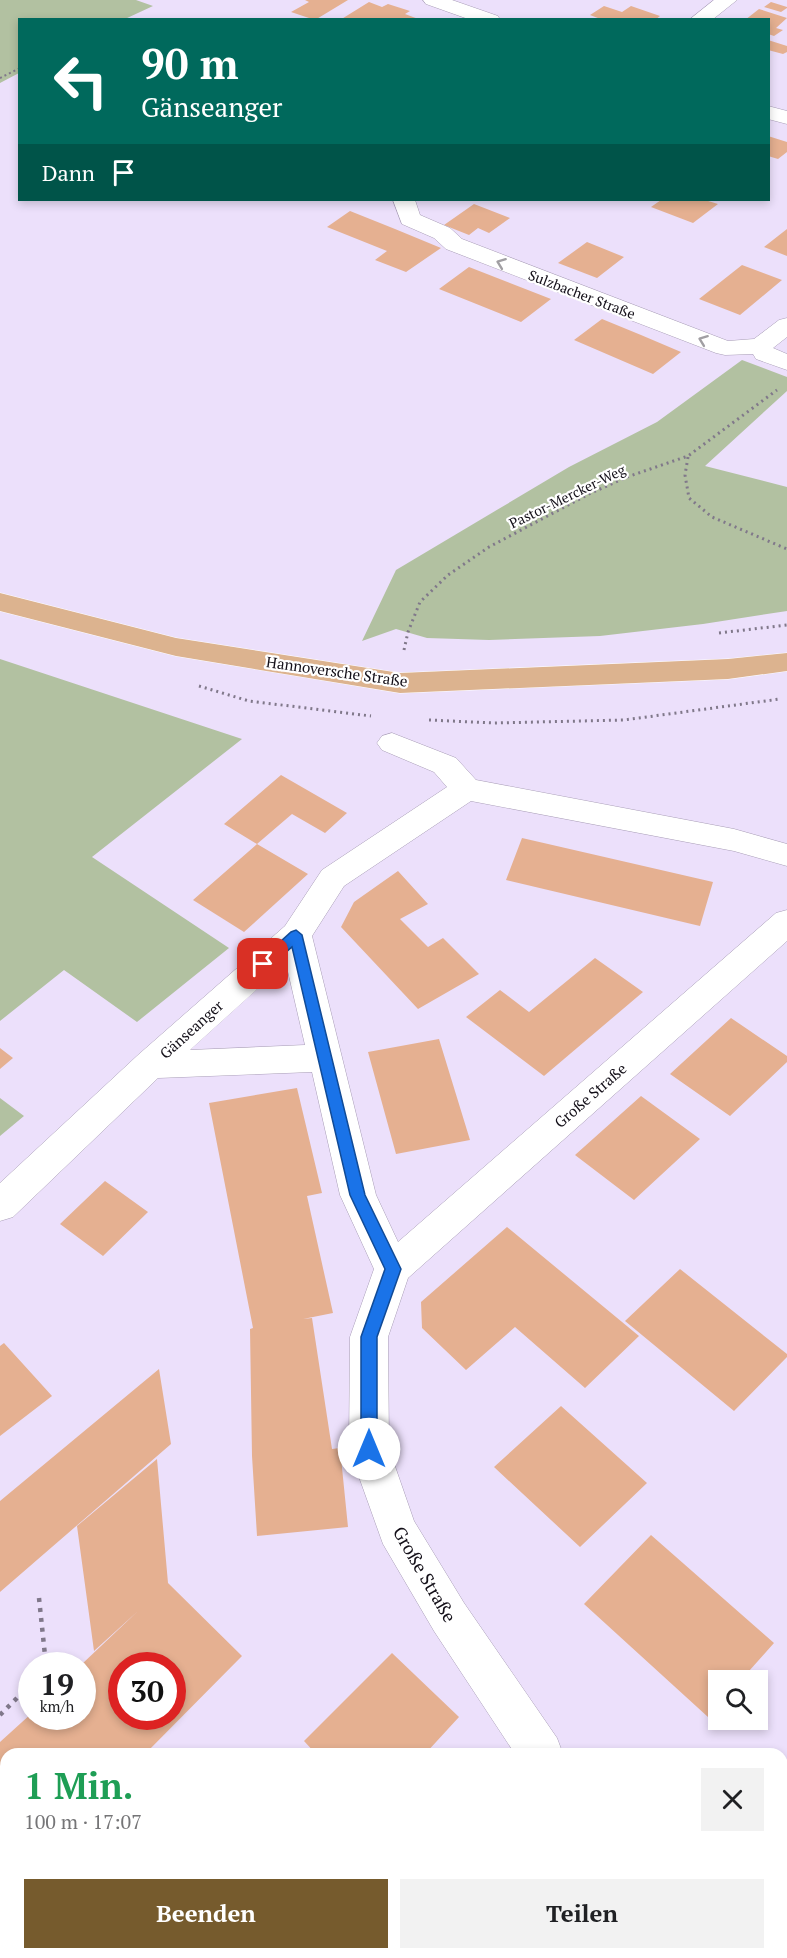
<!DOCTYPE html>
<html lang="de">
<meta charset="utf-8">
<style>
:root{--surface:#fff;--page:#f2f2f2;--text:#202124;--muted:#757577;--accent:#765b2d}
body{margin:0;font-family:"PT Serif",serif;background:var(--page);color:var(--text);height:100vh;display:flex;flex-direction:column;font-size:22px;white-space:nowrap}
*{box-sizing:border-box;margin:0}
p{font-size:20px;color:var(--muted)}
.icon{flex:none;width:33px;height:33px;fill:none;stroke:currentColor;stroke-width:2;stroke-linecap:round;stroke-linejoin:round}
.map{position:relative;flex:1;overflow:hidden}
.details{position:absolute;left:0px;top:1748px;width:788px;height:212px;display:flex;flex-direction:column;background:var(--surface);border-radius:18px 18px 0 0;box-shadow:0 3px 9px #0003}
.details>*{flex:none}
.guide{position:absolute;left:18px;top:18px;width:752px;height:183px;border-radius:0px;box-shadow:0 3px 9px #0003;background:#00695c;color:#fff;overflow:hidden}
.buttons{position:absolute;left:708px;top:1670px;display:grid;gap:12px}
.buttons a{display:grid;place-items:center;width:60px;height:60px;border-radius:0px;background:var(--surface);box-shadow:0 3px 9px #0003;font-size:30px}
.speed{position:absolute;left:18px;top:1652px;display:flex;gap:12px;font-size:30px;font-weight:700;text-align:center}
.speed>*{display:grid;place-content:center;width:78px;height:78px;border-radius:50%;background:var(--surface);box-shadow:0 3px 9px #0003;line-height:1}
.speed small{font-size:15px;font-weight:400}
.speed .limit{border:9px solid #d22;background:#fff;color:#111}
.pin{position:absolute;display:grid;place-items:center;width:51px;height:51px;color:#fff;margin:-26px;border-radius:12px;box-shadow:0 3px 9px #0006}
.me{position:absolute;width:66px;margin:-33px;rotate:0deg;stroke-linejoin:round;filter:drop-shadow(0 0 4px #0008)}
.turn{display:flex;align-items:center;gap:21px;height:126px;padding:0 24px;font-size:27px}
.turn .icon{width:78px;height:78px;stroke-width:2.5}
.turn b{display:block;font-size:42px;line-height:51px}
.then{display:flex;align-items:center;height:57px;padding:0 24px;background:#0003;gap:12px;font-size:22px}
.round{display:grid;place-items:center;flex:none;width:63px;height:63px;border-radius:0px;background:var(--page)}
.overview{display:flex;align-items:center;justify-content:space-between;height:102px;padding:0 24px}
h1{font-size:36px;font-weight:800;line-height:45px;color:#1e9e55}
.cta{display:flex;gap:12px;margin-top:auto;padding:12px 24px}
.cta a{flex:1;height:69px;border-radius:0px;background:var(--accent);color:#fff;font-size:24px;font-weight:800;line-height:69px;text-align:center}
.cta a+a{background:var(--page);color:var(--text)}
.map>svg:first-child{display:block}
.green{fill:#b2c1a1}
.building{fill:#e5b091;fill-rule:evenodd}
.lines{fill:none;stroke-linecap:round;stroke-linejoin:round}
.minor-casing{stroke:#a89db6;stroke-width:1}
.primary-casing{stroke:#fff;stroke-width:1}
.path-far2{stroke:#80788a;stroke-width:2;stroke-dasharray:2 3;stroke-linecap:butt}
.path-far1{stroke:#80788a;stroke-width:3;stroke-dasharray:2 4;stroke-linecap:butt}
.path{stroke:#80788a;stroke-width:4.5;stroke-dasharray:4 6;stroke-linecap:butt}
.minor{fill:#fff;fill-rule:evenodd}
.primary{fill:#dcb38f;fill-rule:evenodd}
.oneway{stroke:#a19fa3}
.route{fill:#1a73e8;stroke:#114b97;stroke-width:1.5}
.labels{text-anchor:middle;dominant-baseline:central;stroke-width:4.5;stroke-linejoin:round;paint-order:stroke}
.far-street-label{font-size:14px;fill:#130f18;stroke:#fff}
.street-label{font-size:15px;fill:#130f18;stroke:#fff}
.near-street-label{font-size:18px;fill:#130f18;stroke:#fff}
</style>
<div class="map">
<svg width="787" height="1958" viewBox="0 0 787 1958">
<rect width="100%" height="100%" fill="#ece0fb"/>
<path class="green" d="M0,0h136l17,6 -28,13 -105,1 -1,53 -19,10z
M742,360l45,17v14l-82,75 82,21v124l-84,13 -103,12 -111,4 -62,-2 -31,-9 -34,12 34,-71 173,-103 88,-45z
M0,659l242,80 -150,118 137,91 -92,74 -73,-52 -64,51z
M0,1098l24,18 -24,20z"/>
<path class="building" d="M305,0h43l-33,20 -24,-8 18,-10z
M369,2l13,5 6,-3 22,7 -5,3 16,6h-81z
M771,2l16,5v1l-6,4 -17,-5z
M604,6l18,6 9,-6 29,10 -5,4h-52l-13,-5z
M759,9l28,9 -11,10 7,2 -9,6 -6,-2v-14h-23z
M768,40l19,6v6l-4,2 -15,-4z
M768,136l19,6v10l-9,7 -10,-3z
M661,200h44l13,4 -25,19 -42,-16z
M474,204l36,14 -21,15 -11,-5 -9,7 -25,-10z
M350,211l45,18 46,19 -35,24 -31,-12 12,-9 -60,-24z
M787,229v27l-23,-9z
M587,242l37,15 -27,21 -39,-15z
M742,265l40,15 -42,35 -41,-16z
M469,267l82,32 -30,23 -82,-33z
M602,319l39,16 40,17 -28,22 -79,-34z
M281,775l66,38 -22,20 -33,-19 -35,30 51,30 -64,58 -51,-32 64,-56 -33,-20z
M522,838l191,44 -13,44 -194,-46z
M398,871l30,33 -28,15 28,28 15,-9 36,36 -61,35 -77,-82 13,-25z
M595,958l48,34 -99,84 -78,-59 34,-27 29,22z
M731,1018l56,38v6l-57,54 -60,-42z
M439,1039l31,101 -74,14 -28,-102z
M0,1048l13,10 -13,11z
M297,1088l25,105 -15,3 26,117 -30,6 9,-1 20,131 8,-1 8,79 -91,9 -5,-80 -2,-127 3,-1 -44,-225z
M641,1096l59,43 -66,61 -59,-45z
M105,1181l43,31 -45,44 -43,-32z
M507,1227l132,109 -54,52 -70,-61 -49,43 -44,-42 -1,-26z
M680,1269l107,85v3l-53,54 -109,-90z
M4,1343l48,53 -52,40v-90z
M159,1369l12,75 -171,148v-91z
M561,1406l86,77 -67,64 -86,-80z
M157,1459l11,124 74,73 -97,98h-139v68l-6,-7v-73l32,-29v3h50v-52l56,-53 -44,40 -17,-125zM122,1665h50v51h-50z
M651,1535l123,108 -33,37h-23v25l-10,12 -124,-113z
M392,1653l67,64 -34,37h-109l-12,-13z
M782,1848l5,7v103h-48l-4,-5h47z
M449,1953h46l-5,5h-36z"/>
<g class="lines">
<g class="minor-casing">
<path id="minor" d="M423,0h29l46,16 2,4h-29l-45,-16z
M714,0h23l-25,20h-23z
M768,106l19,5v13l-19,-5z
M393,200h22l5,15 30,13 12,11 266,102 26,-2 25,-19 8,-2v19l-14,11 14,6v16l-31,-11 -3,-5 -28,1 -9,-2 -270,-104 -12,-11 -32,-14z
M392,733l64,25 20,22 258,49 53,15v22l-53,-15 -263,-50 -127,85 -32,50 64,259 22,47 378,-329 11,-3v31l-379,337 -20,59 1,112 25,72 50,82 93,135 6,16h-48l-81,-123 -51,-87 -34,-95 1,-112 24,-68 -34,-74 -28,-123 -154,6 -145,139 -13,4v-38l138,-128 147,-129 37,-56 125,-83 -13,-15 -52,-22 -5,-7 5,-7zM286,963l19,82 -115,5z
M652,1953h47l2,5h-47z"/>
</g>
<g class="primary-casing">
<path id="primary" d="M0,593l176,45 224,35 328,-14 59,-6v18l-59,8 -328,14 -224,-37 -176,-45z"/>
</g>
<path class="path-far2" d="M0,78l20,-10"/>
<path class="path-far1" d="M688,457l-3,18 4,23 23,19 75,32
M719,633l68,-8
M404,650l4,-18 12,-30 28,-27 41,-28 100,-53 38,-17 61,-21 89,-66
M199,686l50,15 122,15
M429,720l65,3 130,-3 156,-21"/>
<path class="path" d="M39,1598l7,67
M0,1715l32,-32
M253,1953l7,5"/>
<use href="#minor" class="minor"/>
<use href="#primary" class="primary"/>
</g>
<defs><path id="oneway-chevron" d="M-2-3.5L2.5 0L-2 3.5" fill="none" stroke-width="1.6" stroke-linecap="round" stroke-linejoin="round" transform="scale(1.5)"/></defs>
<g class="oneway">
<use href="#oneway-chevron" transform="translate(501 263) rotate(-159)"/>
<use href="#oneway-chevron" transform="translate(703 340) rotate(-159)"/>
</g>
<path class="route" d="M296,930l6,5 63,260 36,74 -24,68v112l-2,5 -6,3 -6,-3 -2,-5v-112l24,-68 -35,-74 -58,-248 -24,21 -5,1 -7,-5 35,-32z"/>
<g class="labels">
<g class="far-street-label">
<text transform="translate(582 294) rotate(21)">Sulzbacher Straße</text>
<text transform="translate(567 496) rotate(-26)">Pastor-Mercker-Weg</text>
</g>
<g class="street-label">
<text transform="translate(337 671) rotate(8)">Hannoversche Straße</text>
<text transform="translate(191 1029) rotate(-42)">Gänseanger</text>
<text transform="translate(590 1095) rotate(-41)">Große Straße</text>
</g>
<g class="near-street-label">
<text transform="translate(425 1574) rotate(60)">Große Straße</text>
</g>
</g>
</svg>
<div class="buttons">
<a><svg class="icon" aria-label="search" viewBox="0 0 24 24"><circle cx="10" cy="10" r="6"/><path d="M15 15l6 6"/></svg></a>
</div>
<div class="speed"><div>19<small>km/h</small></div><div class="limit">30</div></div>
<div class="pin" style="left:263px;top:964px;background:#d93025"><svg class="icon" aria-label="arrive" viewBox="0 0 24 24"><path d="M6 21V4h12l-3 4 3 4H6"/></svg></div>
<svg class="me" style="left:369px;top:1449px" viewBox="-20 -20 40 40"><circle r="19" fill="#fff"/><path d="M0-13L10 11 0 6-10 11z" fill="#1a73e8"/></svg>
<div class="guide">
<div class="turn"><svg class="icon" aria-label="left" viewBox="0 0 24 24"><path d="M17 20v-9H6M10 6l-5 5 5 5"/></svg><div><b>90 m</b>Gänseanger</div></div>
<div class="then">Dann<svg class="icon" aria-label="arrive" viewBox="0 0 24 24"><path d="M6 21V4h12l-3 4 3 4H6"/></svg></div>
</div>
<section class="details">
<div class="overview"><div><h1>1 Min.</h1><p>100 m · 17:07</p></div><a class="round"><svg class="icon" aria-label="close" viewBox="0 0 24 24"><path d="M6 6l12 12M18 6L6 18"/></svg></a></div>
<div class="cta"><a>Beenden</a><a>Teilen</a></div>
</section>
</div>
